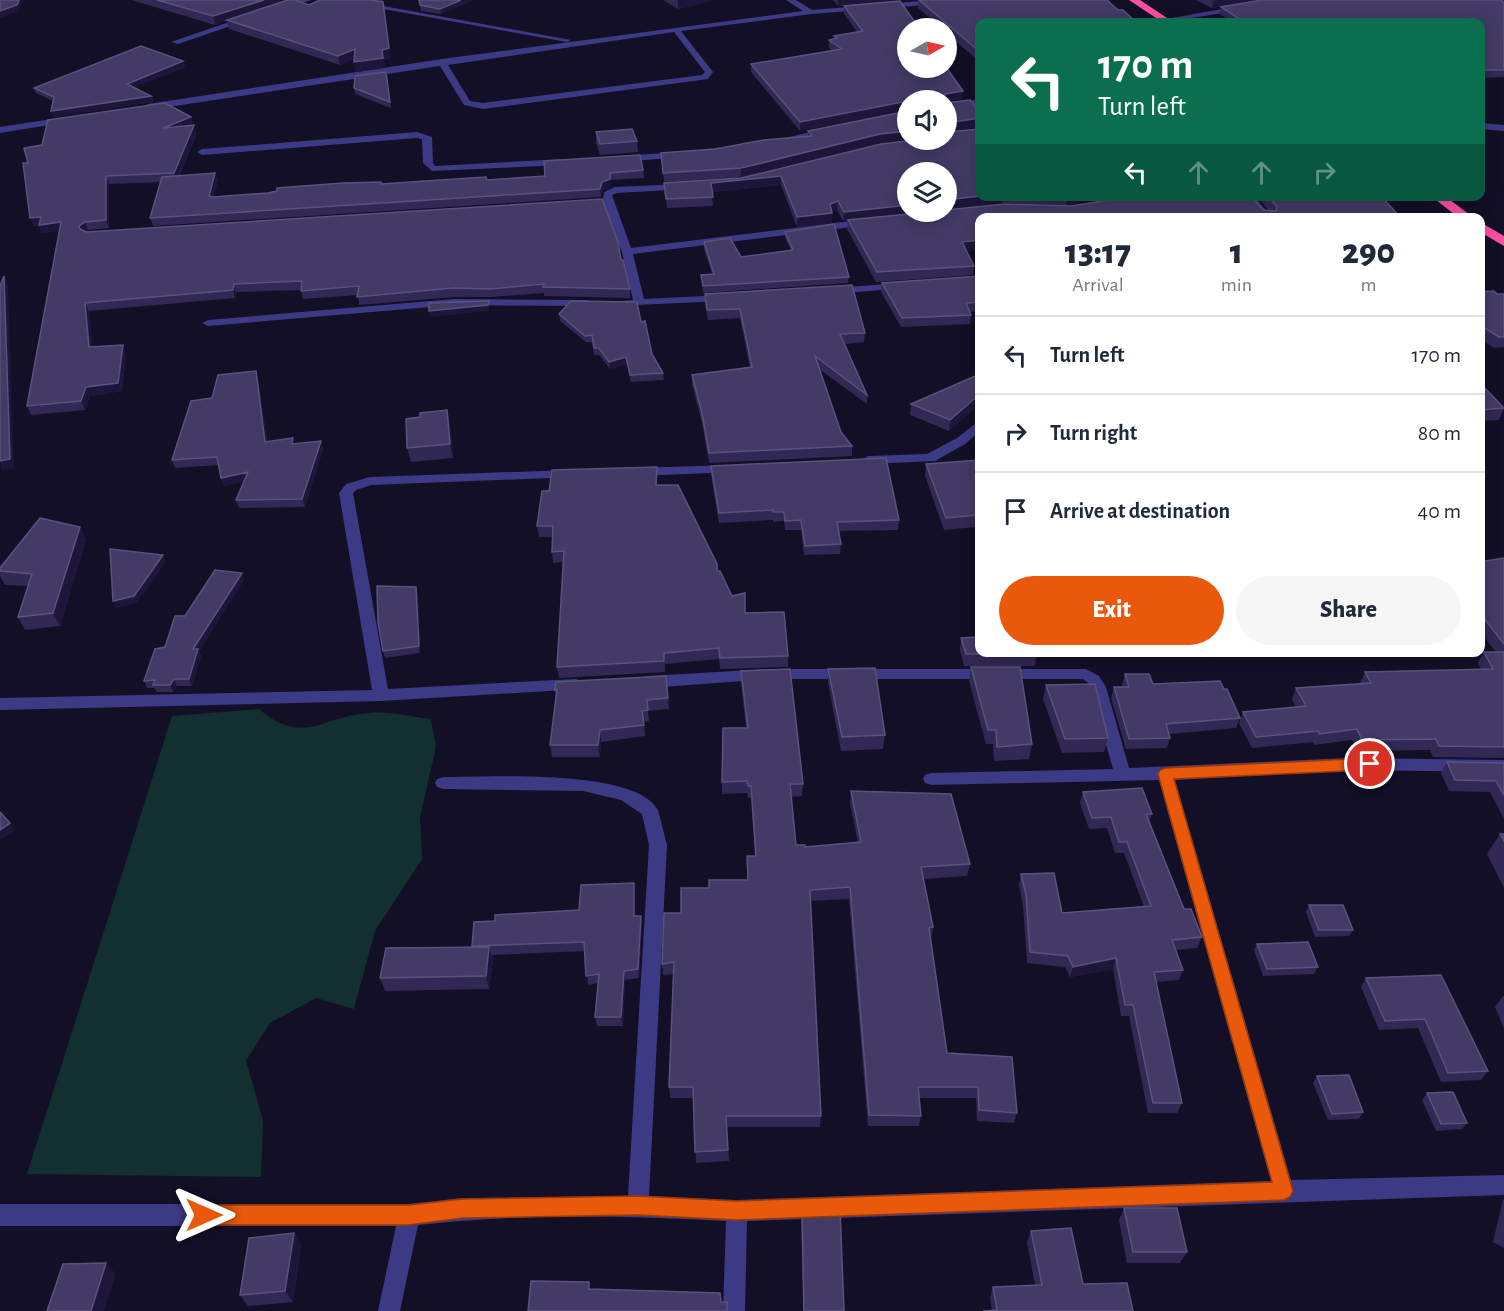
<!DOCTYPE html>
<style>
:root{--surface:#fff;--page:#f6f6f7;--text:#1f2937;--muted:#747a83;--line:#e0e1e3;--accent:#ea580c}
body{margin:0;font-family:"Alegreya Sans",sans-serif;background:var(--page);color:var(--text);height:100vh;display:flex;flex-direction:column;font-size:22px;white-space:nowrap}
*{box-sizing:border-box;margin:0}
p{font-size:20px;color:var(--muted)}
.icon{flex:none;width:33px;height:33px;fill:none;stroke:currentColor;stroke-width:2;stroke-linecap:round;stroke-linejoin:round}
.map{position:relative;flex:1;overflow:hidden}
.sheet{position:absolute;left:975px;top:213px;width:510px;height:444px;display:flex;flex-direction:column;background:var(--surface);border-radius:12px;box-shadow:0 3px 15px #0003}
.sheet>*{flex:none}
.banner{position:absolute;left:975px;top:18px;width:510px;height:183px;border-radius:12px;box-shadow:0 3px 15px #0003;background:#0b6e4f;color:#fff;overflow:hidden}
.needle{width:39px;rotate:81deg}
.controls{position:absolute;left:897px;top:18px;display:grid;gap:12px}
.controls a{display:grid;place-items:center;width:60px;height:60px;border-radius:50%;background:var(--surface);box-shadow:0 3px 15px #0003;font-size:30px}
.pin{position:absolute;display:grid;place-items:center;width:51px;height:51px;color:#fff;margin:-26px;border:3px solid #fff;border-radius:50%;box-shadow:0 2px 6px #0007}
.me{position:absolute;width:66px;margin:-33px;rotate:90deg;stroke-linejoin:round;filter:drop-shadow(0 0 4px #0008)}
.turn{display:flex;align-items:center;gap:21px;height:126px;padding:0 24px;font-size:27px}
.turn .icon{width:78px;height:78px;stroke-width:2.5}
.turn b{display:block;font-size:42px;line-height:51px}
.lanes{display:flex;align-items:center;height:57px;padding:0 24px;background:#0003;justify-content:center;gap:30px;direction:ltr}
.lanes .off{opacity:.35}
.eta{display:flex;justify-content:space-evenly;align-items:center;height:102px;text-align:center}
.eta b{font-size:36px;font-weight:800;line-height:42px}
.action{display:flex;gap:12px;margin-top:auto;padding:12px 24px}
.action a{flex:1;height:69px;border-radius:36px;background:var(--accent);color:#fff;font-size:24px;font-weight:800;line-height:69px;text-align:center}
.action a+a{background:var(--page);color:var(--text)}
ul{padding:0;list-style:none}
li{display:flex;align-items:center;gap:18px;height:78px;padding:0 24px;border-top:2px solid var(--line)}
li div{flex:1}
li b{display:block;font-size:22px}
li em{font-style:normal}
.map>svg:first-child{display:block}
.green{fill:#12302f}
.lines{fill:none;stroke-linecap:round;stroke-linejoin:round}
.street{fill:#3d3a85;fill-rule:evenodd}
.highway{fill:#ff4fa3;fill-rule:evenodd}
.wall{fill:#312854}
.shaded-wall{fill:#1d163a}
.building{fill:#433a66;stroke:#5a527e;stroke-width:1.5}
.route{fill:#ea580c;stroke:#983908;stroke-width:1.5}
</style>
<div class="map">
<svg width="1504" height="1311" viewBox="0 0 1504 1311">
<rect width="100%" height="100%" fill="#130f26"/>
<path class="green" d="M259,709c45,38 63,7 110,4 20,-2 42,4 62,6l5,28 -16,70 2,42 -47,72 -21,78 -38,-11 -46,25 -24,38 17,59 -2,57 -234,-3 145,-458z"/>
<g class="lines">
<path class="street" d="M299,0h12l-30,10 -4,-2z
M333,0h17l221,40 -4,2z
M786,0h10l16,10 121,-10h33l-4,2 -151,12 -130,17 32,41 -5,7 -225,30 -19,-4 -24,-39 -292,44 -4,-3 4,-3 294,-45 361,-48zM674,32l31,40 -3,3 -219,28 -13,-2 -22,-36z
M1239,6h3v4l-77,12 -4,-2z
M244,17l7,2 -73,25 -7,-2z
M980,99v6l-34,5v-6z
M65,117l3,1v4l-68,11v-6z
M1480,123l24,2v6l-24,-2z
M828,128l3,1v4l-59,12 -5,-3z
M417,132l15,5 1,26 2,3 128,-7 5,3 -5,3 -131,6 -9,-8 -1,-24 -5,-1 -215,17 -5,-3 5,-3z
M680,152l5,3 -2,2 -63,5 -5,-3 5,-3z
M684,184l5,3 -2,2 -70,4 -5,2 19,53 236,-29 5,3 -5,3 -234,29 11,45 81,-4 5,3 -5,3 -112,5v-4l20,-2 -11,-48 -18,-47 -20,1 -5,-3 5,-3 19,-1 1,-7 11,-5z
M1248,196h16l-7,4 16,18h-11l-15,-18z
M902,283l4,1v4l-73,6 -5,-3 5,-3z
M454,299l133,1 6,3 -6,3 -133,-1 -246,21 -6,-3 6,-3z
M980,420v11l-15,13 -30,17 -67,3 -6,-4 6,-4 59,-2 30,-16z
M730,465l5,1 1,3 -1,3 -98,4 -6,-4 6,-4z
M571,470l6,4 -1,3 -205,8 -15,5 -3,3 35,196 188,-10 5,2 3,4 -3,4 -200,12 -381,9v-12l372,-8 -33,-197 7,-9 24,-7z
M770,669h316l13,7 7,11 23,81 219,-10 156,2v12l-156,-2 -173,10 116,400 213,-5v20l-757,26 -2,90h-22l3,-90c-102,-5 -206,-8 -308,4l-18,86h-22l18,-85h-396v-22h409l53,-6 166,-2 21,-351 -7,-31 -21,-14 -38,-9 -140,-2 -6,-2 -2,-4 2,-4 6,-2c44,0 193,-9 215,33l9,35 -18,351 88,4 534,-19 -112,-401 -228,5 -6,-2 -2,-4 2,-4 6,-2 182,-4 -24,-85 -6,-5h-313l-122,9 -5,-2 -3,-4 3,-4 5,-2z"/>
<path class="highway" d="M1129,0h11l33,22h-11z
M1431,196h14l29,22h-15z
M1480,222l24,14v10l-24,-14z"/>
</g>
<path class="wall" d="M131,0h150l1,2 27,3 11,-5h63l7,58 -6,2 1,8 -29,4 -2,-13 -14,6 -111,-36 -2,-8 -12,4z
M419,0h55l-33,14 -20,-3z
M663,0h51l-36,9z
M833,0h61v1l-56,5z
M919,0l199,10 17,11 -155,1v40l-34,-29v-5h-4l-24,-20z
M1196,0h61l-45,8z
M1262,0h242v77l-24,1v-56h-249l-11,-8 1,-7z
M844,6l118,93 -16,3v-2h-38v10l-108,21 -49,-59v-8l82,-13 -4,-3v-8l5,-1v-3l23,-4 -13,-18z
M183,61l2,6 -51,20 17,9 2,6 -100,15 -2,-6 2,-10 -17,-8 -2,-5z
M386,72l5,36 -36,-14 -1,-6z
M194,124l-4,2 7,7 -18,43 39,4 -5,17 169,-13 105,-4 156,-10 1,8 -34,2 1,6 -8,4 -2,7 -448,29 -3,-8 11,-36 -52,2v44l-21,2 -3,2 536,28 9,29v9l-86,-2v-3l-53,4h-37l-95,8 -1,-10 -55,4 -2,-9 -65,2 -1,6 -146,13 3,36 34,6 -4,38 -32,5 -5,14 -54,5 -4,-9 32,-175 -17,2 -3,-7h-5l-11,-63z
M808,131l71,12 -138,34 -77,5 -3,-29 54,-4 93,-13z
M596,132l41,9 1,11 -38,3 -4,-12z
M914,140l66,56h101l-1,6 -14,3 -63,-2 -95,9 361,-1 -8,-10 1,-5h119l20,22h-421v31l-14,2 8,15 -1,9 -97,7 -29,-53 1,-8h-5l-6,-11 -5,2v11l-35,4 -16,-42 -69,7 1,14 -46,2 -3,-25 77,-5z
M785,232l64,45 -1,6 -145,10 -2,-18 11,-1 -8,-25v-7l37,15 50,-7 -6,-12z
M980,276v35l-10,1 1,3 -1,9 -69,3 -20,-35 1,-9z
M1480,292l17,2h7v53l-10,1 -14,-9z
M705,294l160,39 -1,9 -20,2 23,51v9l-48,-35 22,63 11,14v10l-143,7 -7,-40 -10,-38v-10l58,-7 -10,-50 -32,2 -3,-16z
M559,314l82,8 11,32 11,19 1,7 -33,2 -4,-18 -17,5 -11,-14h-5l-2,-13h-6l-26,-21z
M976,354l4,1v18l-5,-8z
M980,374v30l-31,27 -39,-16 1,-11z
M258,379l9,62 27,3 27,-3 2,8 -18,58 -66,1 -3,-8 8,-19 -20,5 -3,-8 -2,-13 -44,3 -3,-8 40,-62z
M1480,383l24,25 -5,12 -19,1z
M447,410l3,13 3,35 -42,4 -4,-14 13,-31z
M980,460v83l-4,-16 -32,3 -19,-54 1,-12z
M711,466l188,54 -1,10 -59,1 2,13 -1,10 -36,1 -3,-25h-16l-1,-9 -11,1v-2l-54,3 -8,-48z
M657,467v18l60,86 15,25 13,17 43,43v11l-68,2 -1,-10 -54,5v8l-106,6 -2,-11 6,-105 -10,1 -1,-11v-15h-13l-2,-11 12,-35z
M80,527l6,13 -26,86 -35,4 -7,-13 10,-31 -23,-1 -5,-9v-8z
M1504,558v200l-71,-1 -3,-7 -73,1 -5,-11 -38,5 -1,-3 -61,6 -13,-25 4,-11 53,-5 -4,-8 4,-11 65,-4 -1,-1 5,-11 116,-3 -3,-6 6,-11h12l-16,-20v-70z
M242,573l2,7 -45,71 2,5 -9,30h-15l-4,6h-16l-3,-4h-7l-3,-7 41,-65z
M418,594l2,59 -35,5 -2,-7z
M961,638l76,16 -2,12h-71l-4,-16z
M971,667l61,77 -3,15 -35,2 -1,-17h-7l-17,-63z
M828,669l57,66 -2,14 -42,2 -13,-68z
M741,671l62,113 -1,12 -11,1 5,48 9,2 53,-4 -8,-40 1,-12 119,73 -3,12 -43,3 9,48 -2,12 16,114 70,60 -3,10 -37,-2 -1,-23h-56l1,18 -2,10h-51l-19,-227 -39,2 11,215 -1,11h-93l2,34 -33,2 -2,-65h-24l-1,-11 5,-113 -11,1 -1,-11 19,-51 28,-25 39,-8 7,-24 -4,-58h-3l-1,-5 -25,1v-12l24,-54 -5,-45z
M1125,674l28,10 71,5 16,29 -4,10 -67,6 1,4 -3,10 -41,1 -15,-51 3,-11h8v-2z
M1046,685l62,53 -4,14 -42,1 -19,-54z
M555,690l113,8 1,11 -21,2 1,10 -5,1 1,14 -44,6 -1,15h-48l-2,-12 6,-49z
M1447,762l57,1v56l-14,-27 -41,-1 -8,-18z
M1083,792l69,22 -3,8 35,87 18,28 -5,11 -21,2 7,20 -4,10 -23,2 26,121 -5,10h-29l-19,-97h-8l-8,-47 -43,8 -5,-10 -38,-4 -4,-57 -4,-21 2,-11 41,39 82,-6 -20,-54h-9l-8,-25 -18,1 -9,-26z
M1500,834h4v54l-17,-34z
M635,892v24h6l1,9 -3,53 -14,2 -2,46h-26l-2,-9 3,-34 -10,2 -3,-34 -93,4 1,5 -4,29 -104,2 -5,-13 92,-31 23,-26 84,-11z
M1309,905l44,25 -4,6 -34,1 -9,-25z
M1257,944l61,23 -4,7 -51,2 -9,-26z
M1441,975l47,96 -7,9 -40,2 -23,-54 -39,2 -18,-43 5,-9z
M1503,996h1v33l-9,-22z
M1317,1076l46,36 -4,7 -31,1 -15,-37z
M1427,1093l40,30 -5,6 -26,2 -14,-31z
M1504,1199v49l-11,-6 10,-42z
M1124,1208l63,44 -7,11h-53l-8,-43z
M802,1210l42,101h-41l-2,-90z
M1031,1231l52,53 50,27h-141l-2,-13 3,-11 42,-2 -8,-43z
M294,1233l7,12 -8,57 -45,4 -8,-11z"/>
<path class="shaded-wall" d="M19,0h4l-4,11 -19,7v-7z
M264,0h17l1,3 -55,17v1l-12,4 -2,-9z
M461,0h13l-33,14 -1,-5z
M678,0h36l-36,9z
M838,0h56v1l-56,5z
M1220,0h37l-45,8 1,-7z
M383,2l7,56 -6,2 1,8 -29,4 -2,-10 28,-12z
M355,49l1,10 -16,6 -2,-9z
M183,61l2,6 -56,22 -2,-5z
M963,91l-1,8 -16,3v-2h-1v-6z
M151,96l2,6 -100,15 -2,-6z
M908,101v9l-108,21v-9z
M191,117l3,7 -29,12 -2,-8z
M980,118v9l-34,5 1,-9z
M194,125l3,8 -21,48 -2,-8z
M908,131v8l-29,4 -138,34v-9l139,-34z
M215,173l3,7 -7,24 -2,-8z
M106,176l3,8v44l-3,-8z
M781,176v9l-70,7v-9z
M610,179l1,7 -8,4 -2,7 -1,-8 2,-7z
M980,196h24l-1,7 -57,6v-9z
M1067,196h14l-1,6 -14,3z
M838,201l-1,9 -8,3 1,-9z
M908,205v7h19l-84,9 1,-9z
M832,213v10l-35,4v-10z
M41,217l20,5 3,9 -22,2 -3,-7h-5l-4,-8z
M85,222l3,8 -6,4 -3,-8z
M980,240v9l-19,3 1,-10z
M4,276l4,8 6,185 -13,1 -1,-9z
M234,284l2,8 -1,6 -2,-8z
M489,301v10l-58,6 -2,-6z
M85,303l4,8 4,45 -4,-9z
M123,345l3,8 -4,38 -32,5 -5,14 -4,-9 5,-14z
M626,357l1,7 -17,5 -1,-7z
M256,371l2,8 10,71 -3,-8z
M980,394v10l-31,27 1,-11z
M447,410l3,13 3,35 -3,-14z
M321,441l2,8 -18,58 -3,-8z
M248,472l2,8 -26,6 -3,-8z
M80,527l6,13 -26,86 -7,-13z
M163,555l3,7 -29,41 -21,5 -3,-7z
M242,573l2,7 -45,71 2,5 -9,30 -3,-7 4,-30z
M416,587l2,7 2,59 -1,-7z
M174,679l3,7 -4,6 -3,-7z
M600,730l1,12 -1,15 -2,-12z
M10,823l5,7 -15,10v-10z
M634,883l1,9v33l-1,-9z
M641,916l1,9 -3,53 -1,-9z
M489,947l4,13 -4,29 -3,-13z
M1116,958l-3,11 -43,8 3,-10z
M624,971l1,9 -2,46 -2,-9z
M294,1233l7,12 -8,57 -8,-11z
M106,1263l10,11 -12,37h-13z"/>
<path class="building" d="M0,0h19l-2,5 -17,6z
M157,0h107l-51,16z
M288,0h7l14,5 11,-5h50l13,2 6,46 -7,2 1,8 -29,4 1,-13 -17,7 -111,-36z
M419,0h42l-21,9 -20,-4z
M919,0h188l11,10h5l12,11 7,-1 2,2h-164v30z
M1262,0h238l4,3v67h-24v-48h-236l-23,-15z
M900,1l19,27h-11v40l38,-1 17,24 -18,3v6h-37v1l-108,21 -49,-58 91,-15 -13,-9 8,-2 -3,-2 29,-5 -19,-25z
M141,46l42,15 -56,23 24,12 -100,15 3,-14 -20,-9z
M386,72l4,30 -36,-14 1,-12z
M970,100l10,14v4l-34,5v-20z
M165,103l26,14 -28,11 31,-3 -20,48 -68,3v44l-21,2 -6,4 1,3 6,3 516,-33 16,43 3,18h2l7,29 -87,-2 1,-3 -54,5 -37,-1 -96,9 2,-11 -58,5 1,-10 -68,3 -1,6 -148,13 4,44 34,-2 -5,38 -32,4 -5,14 -54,5 34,-184 -22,3 2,-8 -11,1 -7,-55h5l-4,-15 18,-3 6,-25z
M908,111v20l-28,3 -139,34 -78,5 -2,-20 54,-4 49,-9 48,-4 -4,-5z
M632,129l5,12 -37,3 -4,-12z
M980,129v67l-34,4v-28h-38v33l-64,7 -6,-11 -8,3 2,9 -35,4 -16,-41 -70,7 2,14 -47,2 -2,-16 77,-5 140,-34 33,-4h32v-8z
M640,155l3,15 -33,3v6l-8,3 -2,7 -450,29 12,-41 53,-4 -6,23 4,1 55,-4 9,-2v-3l66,-5 38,-1v2l105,-7 1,3 58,-4 -1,-15z
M1134,196h117l12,14 13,1 1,-4 -9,-11h113l20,22h-421v22l-18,2 12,24 -97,6 -29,-52 82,-8h16v-2l59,-6 66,2z
M834,224l15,53 -146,9 -2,-11 13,-1 -10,-32 26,-4 11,19 52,-7 -8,-18z
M4,276l6,183 -10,2v-175z
M980,276v26l-14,1 5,12 -69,3 -20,-35z
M852,285l13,48 -25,1 27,61 -52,-39 26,76 11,14 -143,7 -7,-40 -10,-38 60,-8 -12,-58 -33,1 -2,-16z
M1494,291l3,3h7v43h-5l-19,-12v-33z
M489,301l-1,4 -59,6v-8z
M571,301l66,1 4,20 4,-1 7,33 11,19 -33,2 -4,-18 -17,5 -10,-14h-5l-2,-13 -7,1 -26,-22z
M256,371l9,71 28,-4 -1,6 29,-3 -19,58 -66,1 12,-28 -27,6 -4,-21 -45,3 19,-59 21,-3 6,-23z
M980,374v20l-30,26 -39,-16z
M1480,383l24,25 -24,2z
M447,410l3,34 -43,4 -1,-29 14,-2v-4z
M886,458l13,62 -62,2 4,22 -36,2 -4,-26 -16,1 -1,-9h-11v-2l-54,3 -8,-47z
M980,460v62l-2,-7 -32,3 -20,-54z
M657,467l-1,18h22l39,79v7h3l12,25 13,-3v20l39,-1 4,44 -68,2 -1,-10 -55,5v8l-107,6 7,-116 -12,1 1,-26h-16l5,-35h7l3,-21z
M40,518l40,9 -27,86 -35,4 14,-43 -32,-3v-3z
M110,549l53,6 -29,41 -21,5z
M1504,558v86l-24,-31v-51z
M215,570l27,3 -49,76h5l-9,30h-15l-4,6h-17l2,-5 -11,1 11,-32 10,-2 10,-31h10z
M377,586l39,1 3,59 -36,5 -5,-29z
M980,637v15h57v2h-71l-5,-16z
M1484,652h20v95l-65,-1 -3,-7 -74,1 -5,-11 -38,5 -1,-3 -62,6 -13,-25 63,-6 -10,-18 75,-5 -6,-11 128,-3z
M971,667h49l12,77 -35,3 -1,-17h-8z
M875,668l10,67 -43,2 -14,-68z
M790,669l13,115h-13l6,61h9v2l56,-5 -10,-51 100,3 19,70 -49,3 12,60 -4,1 18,125 65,4 5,56 -38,-3 -1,-23h-60l3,29 -52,-1 -19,-228 -40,3 11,226h-95l2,34 -33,2 -2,-65h-24l5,-125 -12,2 2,-51h17v-25h28v-8h39l-1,-24h9l-5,-70h-3l-1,-5 -25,1 1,-54h25l-7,-57z
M1125,674h24l4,10 67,-3 4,8h3l13,29 -74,6 4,14 -41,1 -15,-52h15z
M666,676l2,22 -21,2 1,10 -6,1 2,14 -44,5 -2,15h-48l7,-56 -2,1 1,-8z
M1095,684l13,54 -43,1 -19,-54z
M1447,762l57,1v32l-8,-14 -41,-1z
M1142,788l10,26h-6l38,95h7l11,28 -30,3 11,30 -29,2 28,131h-29l-20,-98h-8l-9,-47 -43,9 -5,-11 -38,-4 -4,-57 -5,-21 33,-1 8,40 89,-7 -24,-64h-8l-8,-25 -19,1 -9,-26z
M0,812l10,11 -10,7z
M1500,834h4v7z
M634,883v33h7l-3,53 -14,2 -3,46h-26l4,-43 -13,2 -2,-34 -112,4 2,-24 21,-1v-6l84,-5 2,-25z
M1309,905h34l10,25h-34z
M1308,942l10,25 -51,2 -10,-25z
M489,947l-3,29 -106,2 6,-30z
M1441,975l47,96 -40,2 -23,-54 -40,2 -19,-43z
M1349,1075l14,37 -31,2 -15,-38z
M1453,1092l14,31 -26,1 -14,-31z
M1124,1208h53l10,44h-54z
M840,1209l4,102h-40l-2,-101z
M1071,1228l12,56 44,-1 6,28h-150l14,-1 -4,-23 49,-2 -11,-54z
M294,1233l-9,58 -45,4 9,-57z
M106,1263l-15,48h-44l16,-47z
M531,1281l58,1v7l131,4 1,9h6v9h-199z"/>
<path class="route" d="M1370,758l5,2 3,4 -3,4 -5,2 -196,9 119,412 -3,6 -6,3 -547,20 -99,-5 -176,3 -53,7h-205l-6,-3 -3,-7 3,-7 6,-3h205l53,-6 176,-3 99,5 535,-19 -114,-408 2,-4 5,-2z"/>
</svg>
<div class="controls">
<a><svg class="needle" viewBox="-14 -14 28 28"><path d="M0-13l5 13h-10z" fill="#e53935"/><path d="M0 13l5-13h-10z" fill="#747a83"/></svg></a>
<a><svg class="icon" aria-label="sound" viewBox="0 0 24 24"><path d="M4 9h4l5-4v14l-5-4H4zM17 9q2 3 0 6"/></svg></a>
<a><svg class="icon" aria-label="layers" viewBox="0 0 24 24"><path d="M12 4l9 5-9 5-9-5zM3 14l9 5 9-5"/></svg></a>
</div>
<div class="pin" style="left:1370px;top:764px;background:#d93025"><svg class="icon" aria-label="arrive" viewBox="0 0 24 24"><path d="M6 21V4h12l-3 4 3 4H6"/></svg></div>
<svg class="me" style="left:204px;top:1215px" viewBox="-20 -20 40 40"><path d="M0-17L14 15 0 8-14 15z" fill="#ea580c" stroke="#fff" stroke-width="4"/></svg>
<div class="banner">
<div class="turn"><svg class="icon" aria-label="left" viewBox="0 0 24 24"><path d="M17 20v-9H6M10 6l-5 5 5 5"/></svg><div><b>170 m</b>Turn left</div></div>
<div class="lanes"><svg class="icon" aria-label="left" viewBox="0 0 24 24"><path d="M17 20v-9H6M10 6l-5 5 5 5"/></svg><svg class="icon off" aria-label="ahead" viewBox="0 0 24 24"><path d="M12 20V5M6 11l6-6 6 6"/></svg><svg class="icon off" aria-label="ahead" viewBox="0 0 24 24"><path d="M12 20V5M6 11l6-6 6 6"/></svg><svg class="icon off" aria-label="right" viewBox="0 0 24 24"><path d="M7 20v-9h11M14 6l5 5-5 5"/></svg></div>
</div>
<section class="sheet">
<div class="eta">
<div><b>13:17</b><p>Arrival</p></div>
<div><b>1</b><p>min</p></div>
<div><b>290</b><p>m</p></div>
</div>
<ul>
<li><svg class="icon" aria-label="left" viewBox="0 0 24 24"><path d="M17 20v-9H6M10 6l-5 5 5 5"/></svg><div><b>Turn left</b></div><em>170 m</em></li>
<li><svg class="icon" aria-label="right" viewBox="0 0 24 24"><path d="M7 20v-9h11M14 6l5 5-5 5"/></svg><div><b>Turn right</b></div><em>80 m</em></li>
<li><svg class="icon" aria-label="arrive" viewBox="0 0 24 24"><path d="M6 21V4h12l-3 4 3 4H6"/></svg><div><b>Arrive at destination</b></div><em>40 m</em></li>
</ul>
<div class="action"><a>Exit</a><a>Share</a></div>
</section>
</div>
